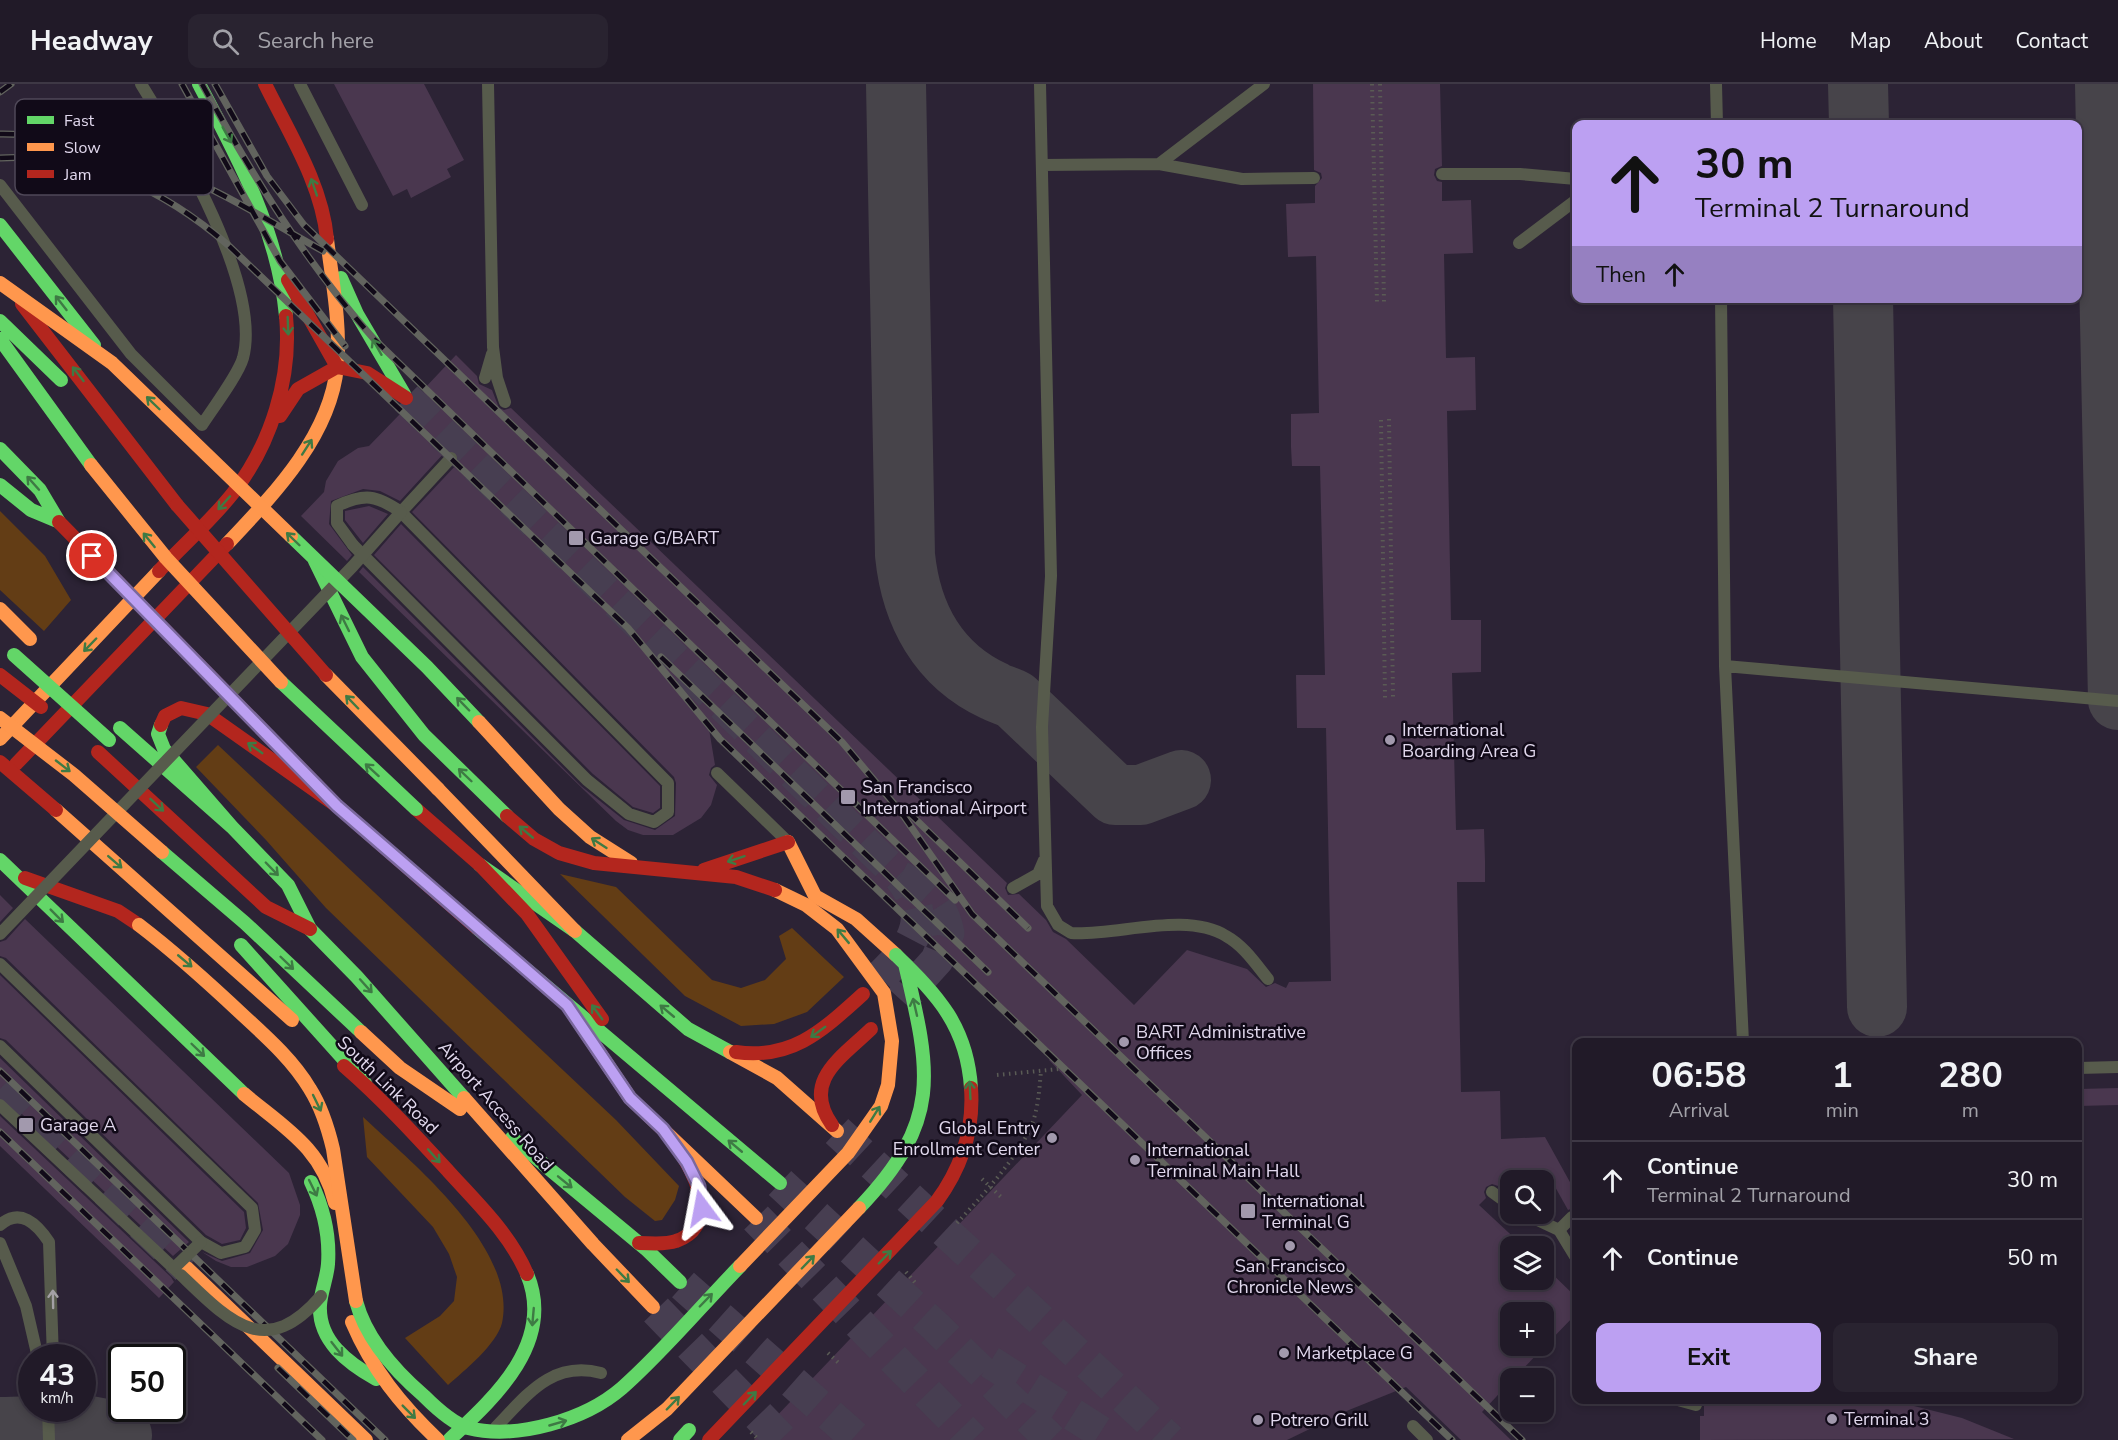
<!DOCTYPE html>
<meta charset="utf-8">
<style>
:root{--surface:#211a28;--page:#292330;--text:#f1f3f6;--muted:#a2a1a8;--line:#3e3845;--accent:#bca0f2}
body{margin:0;font-family:"Nunito Sans",sans-serif;background:var(--page);color:var(--text);height:100vh;display:flex;flex-direction:column;font-size:22px;white-space:nowrap}
*{box-sizing:border-box;margin:0}
p{font-size:20px;color:var(--muted)}
.icon{flex:none;width:33px;height:33px;fill:none;stroke:currentColor;stroke-width:2;stroke-linecap:round;stroke-linejoin:round}
.map{position:relative;flex:1;overflow:hidden}
.drawer{position:absolute;left:1572px;top:954px;width:510px;height:366px;display:flex;flex-direction:column;background:var(--surface);border-radius:12px;box-shadow:0 3px 9px #0003,0 0 0 2px var(--line)}
.drawer>*{flex:none}
.guide{position:absolute;left:1572px;top:36px;width:510px;height:183px;border-radius:12px;box-shadow:0 3px 9px #0003,0 0 0 2px var(--line);background:#bca0f2;color:#111;overflow:hidden}
.buttons{position:absolute;left:1500px;top:1086px;display:grid;gap:12px}
.buttons a{display:grid;place-items:center;width:54px;height:54px;border-radius:12px;background:var(--surface);box-shadow:0 3px 9px #0003,0 0 0 2px var(--line);font-size:30px}
.speed{position:absolute;left:18px;top:1260px;display:flex;gap:12px;font-size:30px;font-weight:700;text-align:center}
.speed>*{display:grid;place-content:center;width:78px;height:78px;border-radius:50%;background:var(--surface);box-shadow:0 3px 9px #0003,0 0 0 2px var(--line);line-height:1}
.speed small{font-size:15px;font-weight:400}
.speed .limit{border:3px solid #111;border-radius:9px;background:#fff;color:#111}
.pin{position:absolute;display:grid;place-items:center;width:51px;height:51px;color:#fff;margin:-26px;border:3px solid #fff;border-radius:50%;box-shadow:0 2px 6px #0007}
.me{position:absolute;width:66px;margin:-33px;rotate:347deg;stroke-linejoin:round;filter:drop-shadow(0 0 4px #0008)}
.turn{display:flex;align-items:center;gap:21px;height:126px;padding:0 24px;font-size:27px}
.turn .icon{width:78px;height:78px;stroke-width:2.5}
.turn b{display:block;font-size:42px;line-height:51px}
.then{display:flex;align-items:center;height:57px;padding:0 24px;background:#0003;gap:12px;font-size:22px}
.eta{display:flex;justify-content:space-evenly;align-items:center;height:102px;text-align:center}
.eta b{font-size:36px;font-weight:700;line-height:42px}
.primary-button{display:flex;gap:12px;margin-top:auto;padding:12px 24px}
.primary-button a{flex:1;height:69px;border-radius:12px;background:var(--accent);color:#111;font-size:24px;font-weight:700;line-height:69px;text-align:center}
.primary-button a+a{background:var(--page);color:var(--text)}
ul{padding:0;list-style:none}
li{display:flex;align-items:center;gap:18px;height:78px;padding:0 24px;border-top:2px solid var(--line)}
li div{flex:1}
li b{display:block;font-size:22px}
li em{font-style:normal}
header{display:flex;align-items:center;gap:36px;box-sizing:border-box;height:84px;padding:0 30px;background:var(--surface);border-bottom:2px solid var(--line)}
header strong{font-size:28px}
nav{display:flex;gap:33px;margin-inline-start:auto;font-size:21px}
.search{width:420px;height:54px;background:var(--page);display:flex;align-items:center;gap:15px;box-sizing:border-box;padding:0 21px;border-radius:12px;color:var(--muted);font-size:22px}
.map>svg:first-child{display:block}
.green{fill:#633d15}
.lines{fill:none;stroke-linecap:round;stroke-linejoin:round}
.taxiway{stroke:#47444a;stroke-width:60}
.building{fill:#4a374f;fill-rule:evenodd}
.secondary-tunnel{stroke:#473e51;stroke-width:33;stroke-dasharray:33 16;stroke-linecap:butt}
.primary-tunnel{stroke:#473e51;stroke-width:33;stroke-dasharray:33 16;stroke-linecap:butt}
.path{stroke:#5a5b55;stroke-width:4;stroke-dasharray:1.5 4.5;stroke-linecap:butt}
.lane{stroke:#575b4c;stroke-width:12}
.fast{stroke:#63d668;stroke-width:14}
.slow{stroke:#ff974d;stroke-width:14}
.jam{stroke:#b3261e;stroke-width:14}
.rail-casing{stroke:#62645e;stroke-width:7}
.rail{stroke:#110a18;stroke-width:4.5;stroke-dasharray:14;stroke-linecap:butt}
.lane-bridge{stroke:#575b4c;stroke-width:12}
.fast-bridge{stroke:#63d668;stroke-width:14}
.slow-bridge{stroke:#ff974d;stroke-width:14}
.jam-bridge{stroke:#b3261e;stroke-width:14}
.oneway{stroke:#3e7a44}
.oneway2{stroke:#a3a0a5}
.route-casing{stroke:#7a689d;stroke-width:15}
.route{stroke:#bca0f2;stroke-width:10}
.poi-dot{fill:#a299ad;stroke:#110a18;stroke-width:2}
.labels{text-anchor:middle;dominant-baseline:central;stroke-width:5;stroke-linejoin:round;paint-order:stroke}
.poi-label{font-size:18px;fill:#e1d8ed;stroke:#110a18;text-anchor:start}
.street-label{font-size:18px;fill:#e1d8ed;stroke:#110a18}
.key{fill:#110a18;stroke:#4f4858;stroke-width:1.5}
.key-label{font-size:16px;fill:#e1d8ed}
</style>
<header>
<strong>Headway</strong>
<div class="search"><svg class="icon" aria-label="search" viewBox="0 0 24 24"><circle cx="10" cy="10" r="6"/><path d="M15 15l6 6"/></svg>Search here</div>
<nav><a>Home</a><a>Map</a><a>About</a><a>Contact</a></nav>
</header>
<div class="map">
<svg width="2118" height="1356" viewBox="0 0 2118 1356">
<rect width="100%" height="100%" fill="#2c2335"/>
<path class="green" d="M0,427l45,45 26,44 -27,31 -44,-41z
M218,661l398,375 63,66 -4,14 -13,20 -7,1 -30,-24 -299,-289 -60,-68 -70,-73z
M560,790l56,13 96,93 29,8 24,-8 21,-21 -7,-23 13,-8 52,49 -37,35 -33,12 -33,2 -56,-30z
M363,1033c48,45 155,131 139,206 -5,21 -38,48 -54,62l-43,-47 35,-22 14,-15 3,-24 -8,-23 -16,-27 -66,-70z"/>
<g class="lines">
<path class="taxiway" d="M896,0l9,471c6,59 33,110 89,136 7,4 14,5 21,9l100,95h26l40,-15
M1858,0l1,40
M2105,0l13,616
M1863,214l14,709
M0,1343c39,0 86,-9 122,8"/>
</g>
<path class="building" d="M334,0h90l40,76 -17,9 4,8 -40,21 -4,-9 -14,7z
M1313,0h127l2,82 -7,3 -1,6 3,6 5,1v19l29,-1 2,53 -29,1 2,104 29,-1 1,53 -29,1 4,209h30v52l-29,1 4,157 28,-1 1,32v21h-28l4,210 39,-1 1,48 44,-2 31,56v14l-8,3 -19,-34 -43,1 -8,9 -6,-2 -6,3 -2,5 2,6 -7,7 44,41h-13v34h34v-14l32,31v17l-62,64h-4v4l-28,30 29,28h-50l-55,-53 -57,23 -62,30h-533l328,-345 -33,-35 5,-5 -346,-332 7,42 -4,3 -2,7 8,10 -6,20 -10,13 -28,17h-30l-15,-5 -12,-9 -257,-249 4,-5 218,219 43,34 31,10 20,-14 1,-33 -2,-6 -262,-265 45,-48 2,-8 -3,-4h-11l-45,49 -20,-10 -17,-2 -32,12 -2,23 23,31 -5,6 -46,-45 23,-24 2,-11 12,-20 20,-13 11,-2 30,-31h15l7,-6 4,-10 -2,-9 33,-35 21,21 2,8 13,6 7,18 5,2 7,-2 496,475 -2,5 3,7 11,-1 27,26 7,12 13,7 68,66 53,-55 60,19 19,18 9,-4 11,5 3,-6 42,-1 -5,-253h-29l-1,-53h29l-5,-209h-28l-1,-19v-33l28,-1 -3,-157 -28,1 -2,-53 29,-1v-17l7,-8 -1,-5 -7,-3zM1510,1228h34v34h-34z
M369,422l19,8 -25,29 -18,-23v-9z
M401,440l259,262v22l-7,5 -20,-6 -40,-33 -219,-219z
M0,811l13,13 -13,14z
M25,835l264,254 11,32v10l-12,29 -13,12 -28,11h-16l-15,-6 -14,-9 -2,2 2,-2 20,9 28,-8 13,-23 -5,-27 -252,-245 -6,-2v-14l6,-2z
M0,891l244,237 2,16 -6,12 -18,4 -16,-9 -200,-195 -6,-2z
M0,974l189,184 -16,14 -167,-157 -6,-2z
M2118,1004v17l-40,1v-17z
M0,1032l171,161 3,5 -15,16 -159,-152z
M1704,1316h186l72,18 52,21 -314,1v-24h4z"/>
<g class="lines">
<path class="secondary-tunnel" d="M406,314l494,479
M0,1005l187,179
M756,1134l217,222
M683,1201l175,155"/>
<path class="primary-tunnel" d="M900,793c26,14 42,26 48,56l-11,27 -36,40
M880,893c33,-32 54,-57 20,-100
M837,1047l333,309
M780,1099l156,144 115,113
M656,1226l126,130
M990,1278l123,78"/>
<path class="path" d="M1372,0l5,219
M1380,0l4,218
M1389,335l4,278
M1381,336l4,278
M997,991l62,-6
M982,1095l19,18
M957,1139c25,-27 52,-56 70,-88 11,-19 12,-43 14,-64
M906,1188l11,13
M828,1269l13,12
M751,1348l8,8"/>
<path class="lane" d="M300,0l62,121
M488,0l5,263 4,31 8,24
M1040,0l11,492 -9,151 5,179 11,19 13,8c46,3 115,-22 155,3 18,10 29,27 42,43
M1716,0l1,40
M1159,80l105,-80
M1042,81l117,-1 83,15 72,-1
M1442,90h78l56,5
M0,101l131,169 71,71c11,-17 36,-50 41,-67 19,-71 -64,-213 -102,-274
M1519,159l57,-43
M1721,214l4,368 18,376
M485,294l7,-24
M353,461l234,235 42,34 25,8 14,-10v-29l-267,-271 50,-54
M1725,582l393,35
M717,689l68,66
M1013,804l25,-14 6,-14
M0,880l252,244 3,22 -10,17 -24,6 -20,-11 -201,-196
M2078,984l40,-1
M0,1021l180,169
M1492,1108l18,13
M1525,1130l34,16 17,28
M0,1141c20,-18 37,-1 49,17l4,116
M1559,1146l13,-13
M0,1159l26,63 12,52
M1678,1316l18,5
M48,1324l1,32
M1413,1342l14,14
M496,1343c31,-32 56,-67 105,-54"/>
<path class="fast" d="M199,0c39,73 79,147 87,232
M0,141l94,120
M341,194l16,36 47,80
M0,237l61,59
M0,255l91,126
M0,365l40,41 19,32
M0,401l31,25 24,10
M315,477l47,96 62,78 83,81
M161,641l-3,9 6,15 68,78 56,58 22,44 47,48 107,121
M120,644l112,99
M162,768l83,71 116,109
M0,776l244,234
M480,781l95,66 113,98 42,23
M477,844l303,255
M241,861l124,138
M512,1054l134,111 34,33
M311,1098c12,25 19,53 17,82 -1,14 -7,27 -8,41 -2,36 28,58 56,74
M449,1356c44,-41 107,-97 78,-166
M680,1356l9,-10"/>
<path class="slow" d="M227,460c46,-49 103,-107 110,-177 4,-42 -5,-87 -10,-128
M0,525l30,30
M0,655l159,-168
M438,705l137,142
M56,726l236,210
M788,758l27,54 41,23 40,36
M574,931l56,83 126,120
M361,948l39,36 60,41
M730,968l47,26 60,53
M244,1010c41,34 78,54 91,109
M464,1014l129,146 60,63
M187,1184l179,172
M352,1238c20,47 49,83 86,118"/>
<path class="jam" d="M265,0c24,49 57,100 62,155
M288,196l48,85
M22,220l155,201
M280,332l18,-27 39,-22 30,6 39,25
M159,487c24,-26 52,-50 74,-78 38,-49 59,-115 53,-177
M161,641l4,-9 16,-8 26,6 130,92 140,122
M98,668l168,155 44,22
M16,680l211,-220
M416,725l64,56 47,49 75,105
M25,794l93,33 21,14
M736,968c57,8 87,-22 127,-58
M344,982c38,33 71,69 105,106 29,32 61,62 78,102
M832,1041c-31,-44 9,-67 39,-96
M639,1159c12,0 26,2 37,-2 39,-13 24,-57 8,-83"/>
<g class="rail-casing">
<path id="rail" d="M182,0l98,177 65,85
M202,0c51,92 101,175 171,254l582,562
M215,0l52,92 37,49 538,517 58,69 72,103 550,526
M0,8l11,-8
M0,50c128,-1 216,57 323,117
M0,74c88,-5 163,31 228,87l400,383 92,111 732,701
M661,573l327,315
M907,727l121,117
M0,987l385,369
M0,1048l322,308
M278,1284l75,72"/>
</g>
<use href="#rail" class="rail"/>
<path class="lane-bridge" d="M0,850l353,-368 48,-54c-25,-17 -36,-19 -64,-6v17l16,22
M174,1184l27,-26
M181,1191c48,46 84,86 140,21"/>
<path class="fast-bridge" d="M291,452l136,131 52,55
M14,571l95,85
M281,598l135,127
M896,871c42,41 71,71 75,133
M859,1124c83,-87 72,-134 46,-244
M356,1217c10,38 39,70 68,95 12,12 28,27 44,32 49,12 117,-8 154,-40 40,-35 80,-83 118,-122"/>
<path class="slow-bridge" d="M0,199l112,80 179,173
M91,381l75,93 115,124
M326,591l112,114
M0,634l74,57 88,77
M479,638l80,87 31,28 41,26
M139,841c38,29 73,61 107,93 24,22 48,44 64,71 12,19 18,39 23,60l23,152
M740,1182l108,-113 33,-47 7,-21 4,-44 -8,-48 -47,-64 -31,-24 -31,-15
M628,1356l39,-31 192,-201"/>
<path class="jam-bridge" d="M177,421l149,170
M59,438l278,284
M0,591l41,32
M0,678l56,48
M507,732l27,23 25,14 35,10 142,14 39,13
M704,786l84,-28
M709,1356l228,-239c25,-34 37,-71 34,-113"/>
</g>
<defs><path id="oneway-shaft" d="M-6 0H5M1.5-3L5.5 0L1.5 3" fill="none" stroke-width="1.6" stroke-linecap="round" stroke-linejoin="round" transform="scale(1.5)"/></defs>
<g class="oneway">
<use href="#oneway-shaft" transform="translate(227 51) rotate(61)"/>
<use href="#oneway-shaft" transform="translate(314 103) rotate(-109)"/>
<use href="#oneway-shaft" transform="translate(61 219) rotate(-128)"/>
<use href="#oneway-shaft" transform="translate(288 242) rotate(88)"/>
<use href="#oneway-shaft" transform="translate(377 263) rotate(-120)"/>
<use href="#oneway-shaft" transform="translate(78 290) rotate(-128)"/>
<use href="#oneway-shaft" transform="translate(153 319) rotate(-136)"/>
<use href="#oneway-shaft" transform="translate(307 363) rotate(-57)"/>
<use href="#oneway-shaft" transform="translate(33 399) rotate(-132)"/>
<use href="#oneway-shaft" transform="translate(224 419) rotate(132)"/>
<use href="#oneway-shaft" transform="translate(293 455) rotate(-136)"/>
<use href="#oneway-shaft" transform="translate(149 456) rotate(-129)"/>
<use href="#oneway-shaft" transform="translate(345 539) rotate(-116)"/>
<use href="#oneway-shaft" transform="translate(90 561) rotate(134)"/>
<use href="#oneway-shaft" transform="translate(352 618) rotate(-134)"/>
<use href="#oneway-shaft" transform="translate(463 620) rotate(-134)"/>
<use href="#oneway-shaft" transform="translate(255 664) rotate(-145)"/>
<use href="#oneway-shaft" transform="translate(63 682) rotate(38)"/>
<use href="#oneway-shaft" transform="translate(372 686) rotate(-138)"/>
<use href="#oneway-shaft" transform="translate(465 691) rotate(-136)"/>
<use href="#oneway-shaft" transform="translate(157 721) rotate(43)"/>
<use href="#oneway-shaft" transform="translate(526 748) rotate(-140)"/>
<use href="#oneway-shaft" transform="translate(599 759) rotate(-147)"/>
<use href="#oneway-shaft" transform="translate(736 775) rotate(162)"/>
<use href="#oneway-shaft" transform="translate(115 778) rotate(41)"/>
<use href="#oneway-shaft" transform="translate(272 785) rotate(46)"/>
<use href="#oneway-shaft" transform="translate(57 832) rotate(45)"/>
<use href="#oneway-shaft" transform="translate(843 852) rotate(-130)"/>
<use href="#oneway-shaft" transform="translate(185 877) rotate(40)"/>
<use href="#oneway-shaft" transform="translate(287 879) rotate(44)"/>
<use href="#oneway-shaft" transform="translate(366 902) rotate(48)"/>
<use href="#oneway-shaft" transform="translate(915 923) rotate(-103)"/>
<use href="#oneway-shaft" transform="translate(667 927) rotate(-140)"/>
<use href="#oneway-shaft" transform="translate(597 928) rotate(-126)"/>
<use href="#oneway-shaft" transform="translate(818 948) rotate(144)"/>
<use href="#oneway-shaft" transform="translate(198 966) rotate(44)"/>
<use href="#oneway-shaft" transform="translate(970 1006) rotate(-93)"/>
<use href="#oneway-shaft" transform="translate(317 1019) rotate(64)"/>
<use href="#oneway-shaft" transform="translate(875 1030) rotate(-58)"/>
<use href="#oneway-shaft" transform="translate(735 1062) rotate(-140)"/>
<use href="#oneway-shaft" transform="translate(434 1072) rotate(48)"/>
<use href="#oneway-shaft" transform="translate(565 1098) rotate(39)"/>
<use href="#oneway-shaft" transform="translate(313 1104) rotate(64)"/>
<use href="#oneway-shaft" transform="translate(885 1173) rotate(-46)"/>
<use href="#oneway-shaft" transform="translate(808 1178) rotate(-46)"/>
<use href="#oneway-shaft" transform="translate(623 1192) rotate(46)"/>
<use href="#oneway-shaft" transform="translate(706 1216) rotate(-46)"/>
<use href="#oneway-shaft" transform="translate(533 1233) rotate(95)"/>
<use href="#oneway-shaft" transform="translate(337 1265) rotate(52)"/>
<use href="#oneway-shaft" transform="translate(750 1314) rotate(-46)"/>
<use href="#oneway-shaft" transform="translate(673 1319) rotate(-46)"/>
<use href="#oneway-shaft" transform="translate(409 1328) rotate(45)"/>
<use href="#oneway-shaft" transform="translate(558 1339) rotate(-16)"/>
</g>
<use class="oneway2" href="#oneway-shaft" transform="translate(53 1215) rotate(-91)"/>
<g class="lines">
<g class="route-casing">
<path id="route" d="M92,472l245,250 230,199 63,93 33,31 24,33 12,24 3,22"/>
</g>
<use href="#route" class="route"/>
</g>
<g class="poi-dot">
<rect x="568" y="446" width="16" height="16" rx="3"/>
<circle cx="1390" cy="656" r="6"/>
<rect x="840" y="705" width="16" height="16" rx="3"/>
<circle cx="1124" cy="958" r="6"/>
<rect x="18" y="1033" width="16" height="16" rx="3"/>
<circle cx="1052" cy="1054" r="6"/>
<circle cx="1135" cy="1076" r="6"/>
<rect x="1240" y="1119" width="16" height="16" rx="3"/>
<circle cx="1290" cy="1162" r="6"/>
<circle cx="1284" cy="1269" r="6"/>
<circle cx="1832" cy="1335" r="6"/>
<circle cx="1258" cy="1336" r="6"/>
</g>
<g class="labels">
<g class="poi-label">
<text x="590" y="454">Garage G/BART</text>
<text x="1402" y="646">International<tspan x="1402" dy="21">Boarding Area G</tspan></text>
<text x="862" y="703">San Francisco<tspan x="862" dy="21">International Airport</tspan></text>
<text x="1136" y="948">BART Administrative<tspan x="1136" dy="21">Offices</tspan></text>
<text x="40" y="1041">Garage A</text>
<text x="1040" y="1044" text-anchor="end">Global Entry<tspan x="1040" dy="21">Enrollment Center</tspan></text>
<text x="1147" y="1066">International<tspan x="1147" dy="21">Terminal Main Hall</tspan></text>
<text x="1262" y="1117">International<tspan x="1262" dy="21">Terminal G</tspan></text>
<text x="1290" y="1182" text-anchor="middle">San Francisco<tspan x="1290" dy="21">Chronicle News</tspan></text>
<text x="1296" y="1269">Marketplace G</text>
<text x="1844" y="1335">Terminal 3</text>
<text x="1270" y="1336">Potrero Grill</text>
</g>
<g class="street-label">
<text transform="translate(388 1001) rotate(44)">South Link Road</text>
<text transform="translate(496 1022) rotate(49)">Airport Access Road</text>
</g>
</g>
<rect x="15" y="15" width="198" height="96" rx="9" class="key"/>
<rect x="27" y="32" width="27" height="8" fill="#63d668"/>
<rect x="27" y="59" width="27" height="8" fill="#ff974d"/>
<rect x="27" y="86" width="27" height="8" fill="#b3261e"/>
<g class="key-label">
<text x="64" y="42">Fast</text>
<text x="64" y="69">Slow</text>
<text x="64" y="96">Jam</text>
</g>
</svg>
<div class="buttons">
<a><svg class="icon" aria-label="search" viewBox="0 0 24 24"><circle cx="10" cy="10" r="6"/><path d="M15 15l6 6"/></svg></a>
<a><svg class="icon" aria-label="layers" viewBox="0 0 24 24"><path d="M12 4l9 5-9 5-9-5zM3 14l9 5 9-5"/></svg></a>
<a>+</a>
<a>−</a>
</div>
<div class="speed"><div>43<small>km/h</small></div><div class="limit">50</div></div>
<div class="pin" style="left:92px;top:472px;background:#d93025"><svg class="icon" aria-label="arrive" viewBox="0 0 24 24"><path d="M6 21V4h12l-3 4 3 4H6"/></svg></div>
<svg class="me" style="left:702px;top:1124px" viewBox="-20 -20 40 40"><path d="M0-17L14 15 0 8-14 15z" fill="#bca0f2" stroke="#fff" stroke-width="4"/></svg>
<div class="guide">
<div class="turn"><svg class="icon" aria-label="ahead" viewBox="0 0 24 24"><path d="M12 20V5M6 11l6-6 6 6"/></svg><div><b>30 m</b>Terminal 2 Turnaround</div></div>
<div class="then">Then<svg class="icon" aria-label="ahead" viewBox="0 0 24 24"><path d="M12 20V5M6 11l6-6 6 6"/></svg></div>
</div>
<section class="drawer">
<div class="eta">
<div><b>06:58</b><p>Arrival</p></div>
<div><b>1</b><p>min</p></div>
<div><b>280</b><p>m</p></div>
</div>
<ul>
<li><svg class="icon" aria-label="ahead" viewBox="0 0 24 24"><path d="M12 20V5M6 11l6-6 6 6"/></svg><div><b>Continue</b><p>Terminal 2 Turnaround</p></div><em>30 m</em></li>
<li><svg class="icon" aria-label="ahead" viewBox="0 0 24 24"><path d="M12 20V5M6 11l6-6 6 6"/></svg><div><b>Continue</b></div><em>50 m</em></li>
</ul>
<div class="primary-button"><a>Exit</a><a>Share</a></div>
</section>
</div>
